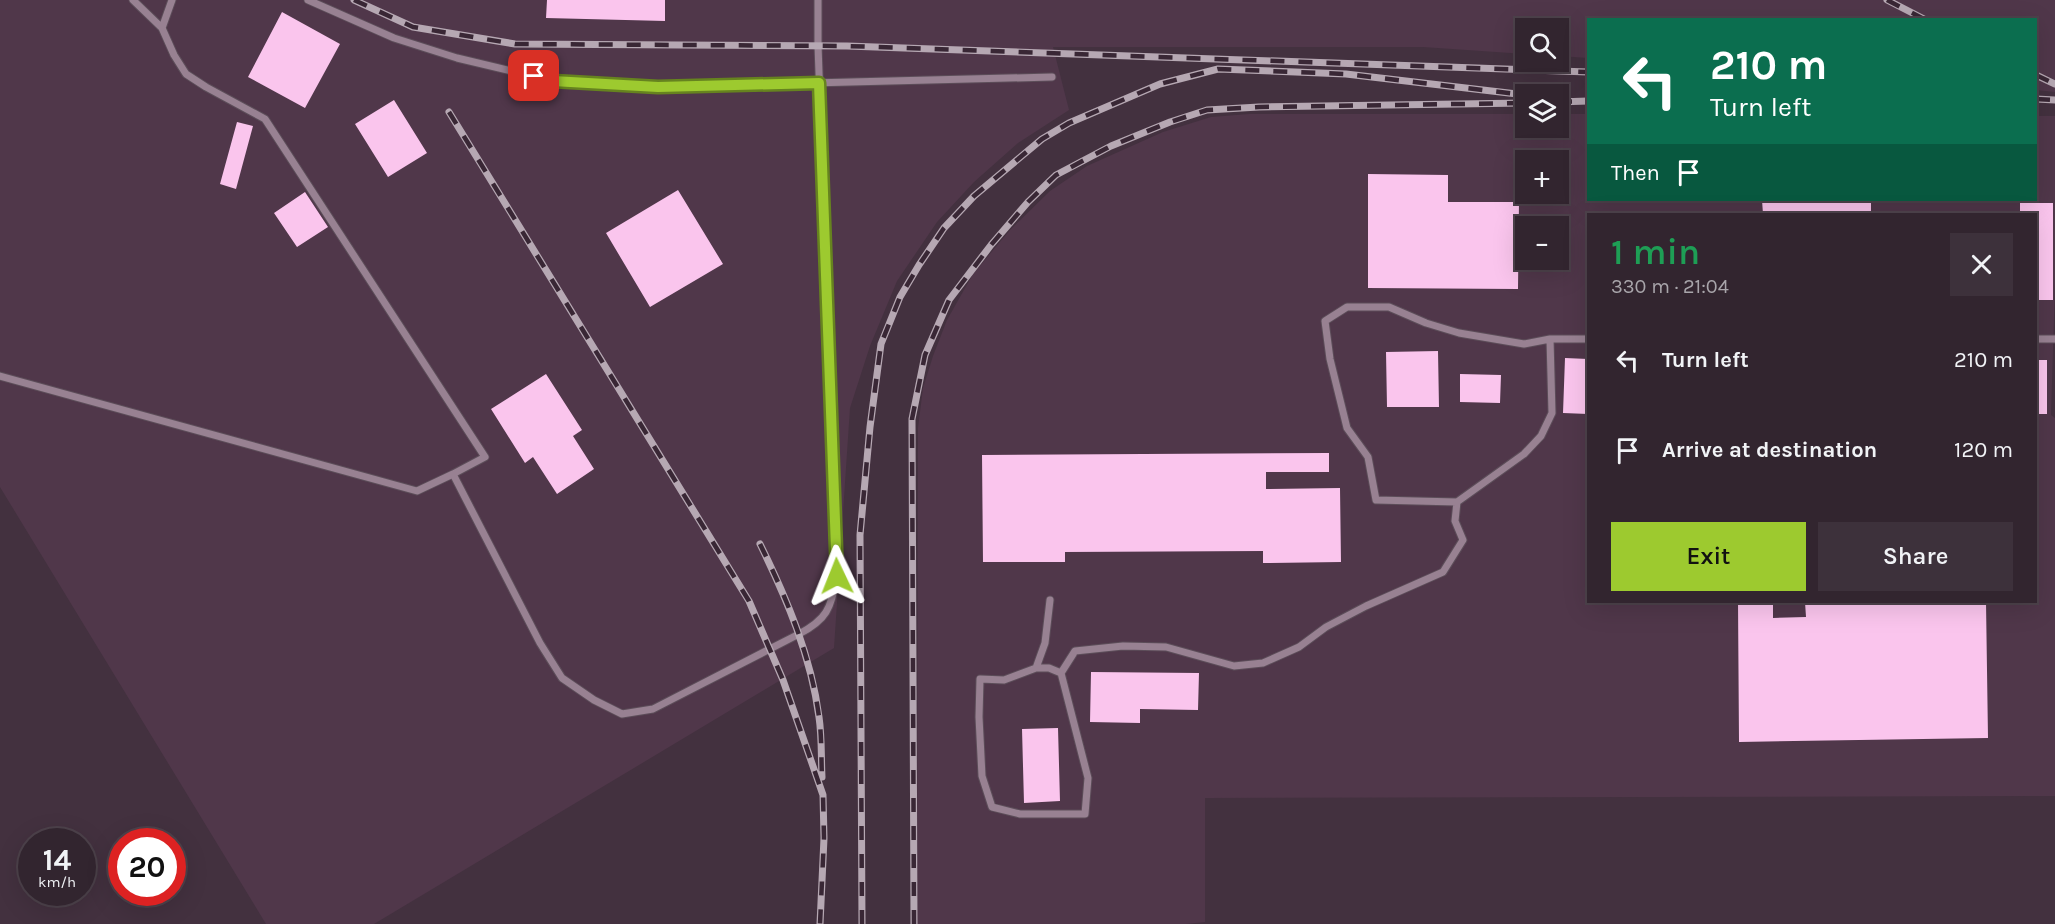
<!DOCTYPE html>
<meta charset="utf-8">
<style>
:root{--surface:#32252f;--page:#3d313b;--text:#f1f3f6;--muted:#a8a5aa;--line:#4d424b;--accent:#9dca2f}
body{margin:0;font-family:Karla,sans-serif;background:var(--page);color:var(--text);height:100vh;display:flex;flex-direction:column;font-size:22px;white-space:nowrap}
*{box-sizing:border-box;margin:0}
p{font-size:20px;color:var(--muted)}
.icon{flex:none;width:33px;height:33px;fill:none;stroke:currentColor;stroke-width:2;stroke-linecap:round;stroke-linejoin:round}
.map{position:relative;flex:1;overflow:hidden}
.details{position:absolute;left:1587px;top:213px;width:450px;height:390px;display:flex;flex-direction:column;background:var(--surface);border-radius:0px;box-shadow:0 6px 24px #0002,0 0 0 2px var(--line)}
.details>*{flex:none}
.top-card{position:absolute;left:1587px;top:18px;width:450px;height:183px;border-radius:0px;box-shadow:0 6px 24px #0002,0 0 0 2px var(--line);background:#0b6e4f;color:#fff;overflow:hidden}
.tools{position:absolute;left:1515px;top:18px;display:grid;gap:12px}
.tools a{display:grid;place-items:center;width:54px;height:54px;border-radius:0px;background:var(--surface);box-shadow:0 6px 24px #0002,0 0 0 2px var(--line);font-size:30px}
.speed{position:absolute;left:18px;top:828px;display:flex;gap:12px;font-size:30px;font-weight:700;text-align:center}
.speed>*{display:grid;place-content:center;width:78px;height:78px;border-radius:50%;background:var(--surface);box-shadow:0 6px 24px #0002,0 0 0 2px var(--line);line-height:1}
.speed small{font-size:15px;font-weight:400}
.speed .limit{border:9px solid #d22;background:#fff;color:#111}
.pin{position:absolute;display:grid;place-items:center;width:51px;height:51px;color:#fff;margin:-26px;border-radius:12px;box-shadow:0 3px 9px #0006}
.me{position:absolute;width:66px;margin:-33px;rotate:358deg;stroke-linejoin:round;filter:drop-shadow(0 0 4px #0008)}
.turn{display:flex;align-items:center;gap:21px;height:126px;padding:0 24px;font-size:27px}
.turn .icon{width:78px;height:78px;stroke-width:2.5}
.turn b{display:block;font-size:42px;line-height:51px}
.then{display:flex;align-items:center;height:57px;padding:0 24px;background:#0003;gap:12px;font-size:22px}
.round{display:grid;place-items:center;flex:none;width:63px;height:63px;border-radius:0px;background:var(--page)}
.head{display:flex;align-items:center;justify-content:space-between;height:102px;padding:0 24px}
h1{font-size:36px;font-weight:600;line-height:45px;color:#1e9e55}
.cta{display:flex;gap:12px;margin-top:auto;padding:12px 24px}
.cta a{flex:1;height:69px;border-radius:0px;background:var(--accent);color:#111;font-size:24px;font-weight:600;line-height:69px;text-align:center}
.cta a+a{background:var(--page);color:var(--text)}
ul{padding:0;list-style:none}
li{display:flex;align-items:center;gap:18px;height:90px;padding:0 24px}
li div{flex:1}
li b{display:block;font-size:22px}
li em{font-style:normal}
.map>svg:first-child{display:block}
.built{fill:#50374a;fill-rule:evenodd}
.building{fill:#fac5ed}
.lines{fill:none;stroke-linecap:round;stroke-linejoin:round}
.lane-casing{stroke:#5c4d59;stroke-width:9}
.lane{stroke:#988192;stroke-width:7}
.rail-casing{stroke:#b6a8b3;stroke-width:7}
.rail{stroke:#392735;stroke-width:4.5;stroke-dasharray:14;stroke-linecap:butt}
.route-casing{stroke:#66831f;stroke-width:15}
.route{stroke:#9dca2f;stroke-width:10}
</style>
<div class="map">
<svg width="2055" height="924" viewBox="0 0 2055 924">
<rect width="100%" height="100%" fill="#43313f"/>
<path class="built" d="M0,0h2055v92l-19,-2v-70h-448v38l-29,-2 -1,-28h-32l-1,26 -102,-7h-370l16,63 -51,33 -44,39 -37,40 -40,59 -27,65 -20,62 -16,240 -460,276h-108l-266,-437z
M1249,114h276l1,14h32l1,-14h29v86h448v-84h19v168l-4,131 4,3v378l-850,2v124l-19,2h-269l1,-496 5,-40 10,-32 14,-36 26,-46 37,-44 40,-39 37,-25 76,-34 48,-15zM1526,160h32v34h-32zM1588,214h448v388h-448zM1526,226h32v34h-32z"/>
<path class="building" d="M547,0h118v21l-119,-3z
M282,12l58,32 -35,64 -57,-31z
M394,100l33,53 -39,24 -33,-53z
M237,122l16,4 -17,63 -16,-5z
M1368,174l80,1v27h71l-1,87 -150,-1z
M678,190l45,74 -73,43 -44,-74z
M305,192l23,35 -31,20 -23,-34z
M1762,200h109v14h-108z
M2020,203h33v97h-17v-86h-16z
M1438,351l1,56h-52l-1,-55z
M1565,358l23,1v55l-25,-1z
M2036,360h11v54h-11z
M546,374l36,56 -9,6 21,33 -37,25 -24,-37 -8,6 -34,-54z
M1460,374l41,1 -1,28 -40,-1z
M1329,453v19h-63v17l74,-1 1,74 -78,1v-12l-198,1v10h-82l-1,-107z
M1738,602h35v16l33,-1 -1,-15h181l2,136 -249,4z
M1091,672l108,1 -1,37 -58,-1v14l-50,-1z
M1058,728l2,73 -36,2 -2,-74z"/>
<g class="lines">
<g class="lane-casing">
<path id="lane" d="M133,0l29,28 12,27 12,19 20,13 59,32 220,338 -32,17 87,169 22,35 32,22 28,14 31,-5 146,-75c30,-16 31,-26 38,-58l-19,-531v-45
M308,0l86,38 63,20 96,23 105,6 394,-10
M162,28l10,-28
M1550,339l-26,5 -65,-11 -33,-10 -37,-16h-42l-22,14 5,38 17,69 21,29 8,43 81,2 67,-48 17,-18 11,-23 -2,-74h38
M2036,339h19
M0,376l417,115 36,-17
M1050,600l-5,43 -9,25 -32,12 -24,-1 -1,38 3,59 10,31 28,7h65l3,-36 -27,-105 14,-22 48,-5 43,1 68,19 29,-3 36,-16 27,-20 40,-21 77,-34 20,-32 -8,-19 2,-19
M1036,668h13l12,5"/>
</g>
<use href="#lane" class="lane"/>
<g class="rail-casing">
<path id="rail" d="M354,0l59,27 102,17 332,2 741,26
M1887,0l39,20
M2036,75l19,9
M2036,99l19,1
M1558,102l30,-1
M449,112l300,489 34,79 40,115 1,43 -4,86
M760,544c27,55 51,112 59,173 3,20 2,40 3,60
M862,924l-2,-389 10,-108 11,-83 19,-47 19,-32 25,-37 30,-32 68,-57 27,-16 91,-39 58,-15 128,5 180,21
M914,924l-2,-505 13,-64 24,-55 42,-55 37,-43 28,-27 55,-29 59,-24 37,-12 52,-3 267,-4"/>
</g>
<use href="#rail" class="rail"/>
</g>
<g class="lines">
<g class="route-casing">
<path id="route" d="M534,76l19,5 105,6 161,-4 18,493"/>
</g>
<use href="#route" class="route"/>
</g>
</svg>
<div class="tools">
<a><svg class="icon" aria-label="search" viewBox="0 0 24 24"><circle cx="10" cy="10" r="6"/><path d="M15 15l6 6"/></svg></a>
<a><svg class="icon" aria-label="layers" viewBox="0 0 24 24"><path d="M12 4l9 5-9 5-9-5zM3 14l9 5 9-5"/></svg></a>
<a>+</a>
<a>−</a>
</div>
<div class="speed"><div>14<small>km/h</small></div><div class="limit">20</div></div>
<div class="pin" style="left:534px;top:76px;background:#d93025"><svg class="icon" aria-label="arrive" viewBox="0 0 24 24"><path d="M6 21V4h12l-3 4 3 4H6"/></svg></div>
<svg class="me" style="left:837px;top:576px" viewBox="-20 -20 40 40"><path d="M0-17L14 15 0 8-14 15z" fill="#9dca2f" stroke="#fff" stroke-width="4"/></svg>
<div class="top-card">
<div class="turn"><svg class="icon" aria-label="left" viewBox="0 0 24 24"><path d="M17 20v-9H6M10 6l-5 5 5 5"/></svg><div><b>210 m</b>Turn left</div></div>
<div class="then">Then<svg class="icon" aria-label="arrive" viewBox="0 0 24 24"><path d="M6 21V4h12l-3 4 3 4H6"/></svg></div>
</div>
<section class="details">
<div class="head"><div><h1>1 min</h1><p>330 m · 21:04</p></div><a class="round"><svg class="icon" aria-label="close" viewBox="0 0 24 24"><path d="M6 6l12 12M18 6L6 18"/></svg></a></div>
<ul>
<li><svg class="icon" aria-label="left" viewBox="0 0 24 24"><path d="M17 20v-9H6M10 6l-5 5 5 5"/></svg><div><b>Turn left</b></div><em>210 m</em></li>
<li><svg class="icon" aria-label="arrive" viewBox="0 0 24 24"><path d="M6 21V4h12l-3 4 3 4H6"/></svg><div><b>Arrive at destination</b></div><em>120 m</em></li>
</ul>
<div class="cta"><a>Exit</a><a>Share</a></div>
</section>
</div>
